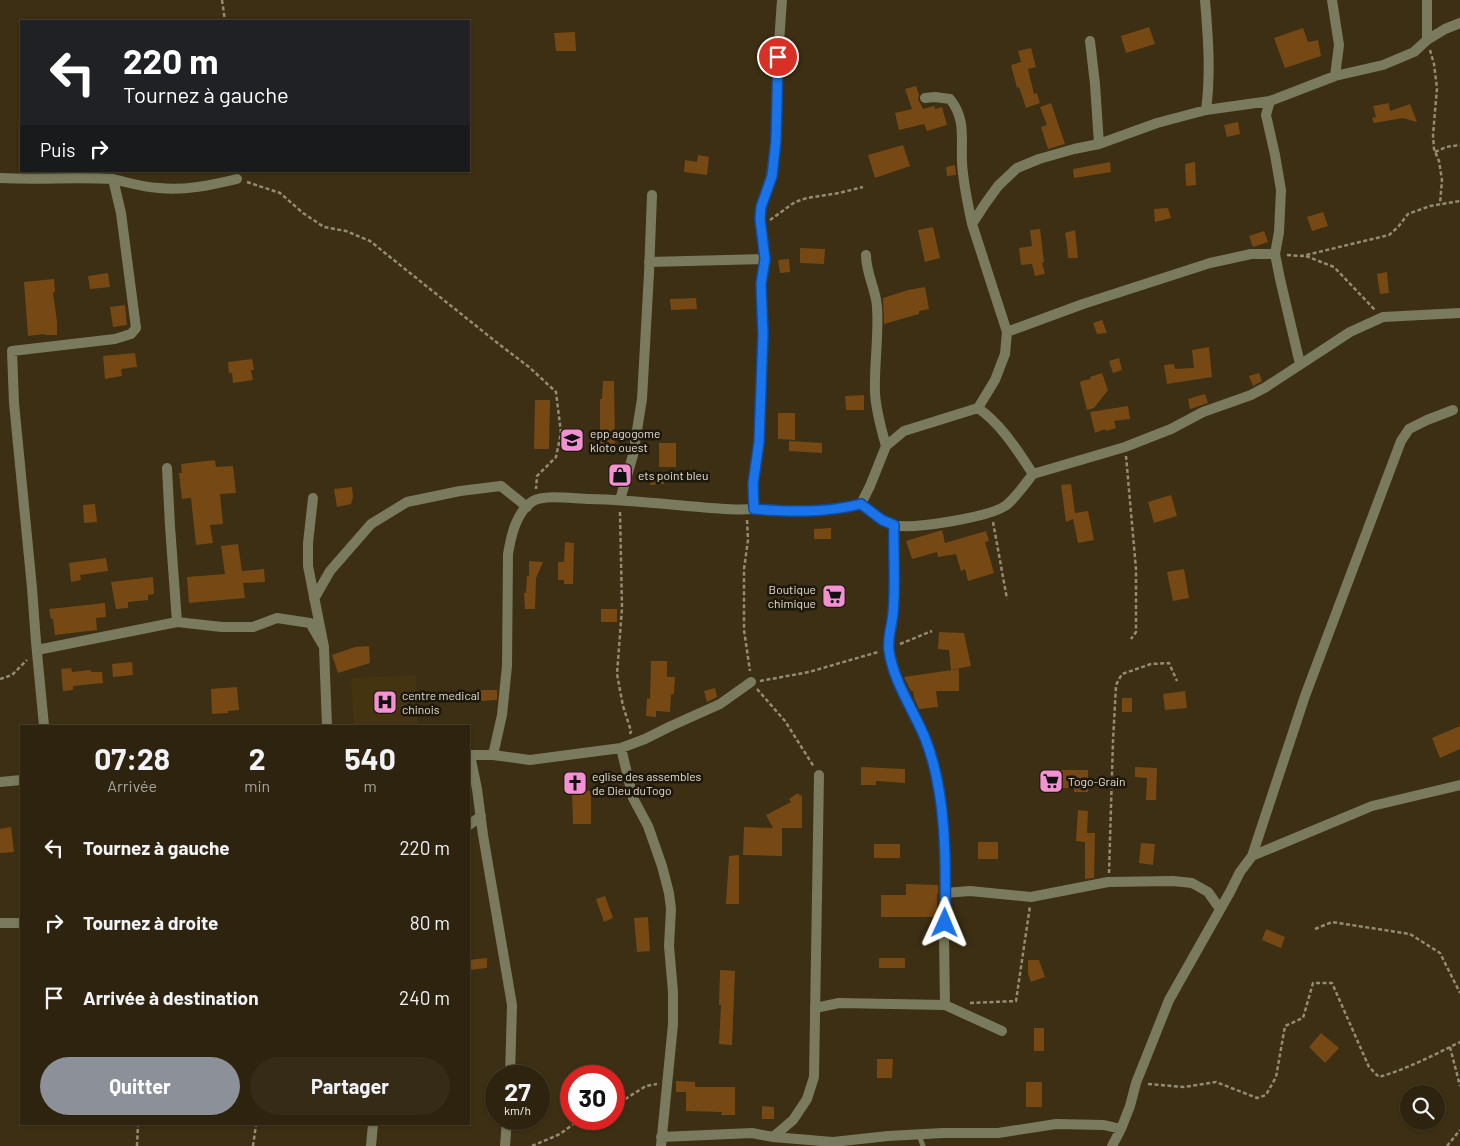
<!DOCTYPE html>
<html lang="fr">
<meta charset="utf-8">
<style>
:root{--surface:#2d230e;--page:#352b17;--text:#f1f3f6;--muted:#a7a49e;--line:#48402e;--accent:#8c9099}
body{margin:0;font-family:Barlow,sans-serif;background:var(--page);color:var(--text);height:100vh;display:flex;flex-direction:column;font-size:19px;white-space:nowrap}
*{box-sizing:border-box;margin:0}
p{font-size:16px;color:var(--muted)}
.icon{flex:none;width:28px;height:28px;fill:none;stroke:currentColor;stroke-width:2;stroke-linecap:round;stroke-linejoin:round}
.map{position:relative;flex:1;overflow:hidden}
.side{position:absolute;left:20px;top:725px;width:450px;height:400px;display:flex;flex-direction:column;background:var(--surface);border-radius:0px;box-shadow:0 1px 4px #0004,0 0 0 1px var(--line)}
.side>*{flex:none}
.top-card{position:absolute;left:20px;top:20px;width:450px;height:152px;border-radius:0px;box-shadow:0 1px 4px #0004,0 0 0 1px var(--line);background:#202124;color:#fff;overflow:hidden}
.tools{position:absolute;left:1400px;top:1085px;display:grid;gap:10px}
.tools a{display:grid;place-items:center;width:45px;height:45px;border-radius:50%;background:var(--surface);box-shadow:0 1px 4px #0004,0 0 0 1px var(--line);font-size:25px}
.speed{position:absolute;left:485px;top:1065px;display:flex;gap:10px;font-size:25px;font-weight:700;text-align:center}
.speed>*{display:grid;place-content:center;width:65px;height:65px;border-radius:50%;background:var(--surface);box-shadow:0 1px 4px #0004,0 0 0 1px var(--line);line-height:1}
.speed small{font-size:12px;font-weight:400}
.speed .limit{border:8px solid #d22;background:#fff;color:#111}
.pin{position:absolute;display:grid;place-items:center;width:42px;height:42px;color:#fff;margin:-21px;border:2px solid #fff;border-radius:50%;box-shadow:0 1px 5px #0007}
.me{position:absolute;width:55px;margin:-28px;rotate:1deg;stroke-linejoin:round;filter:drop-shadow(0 0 4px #0008)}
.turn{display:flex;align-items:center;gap:18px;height:105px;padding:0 20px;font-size:22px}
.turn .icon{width:65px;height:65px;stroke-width:2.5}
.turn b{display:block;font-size:35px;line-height:42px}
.then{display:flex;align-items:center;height:48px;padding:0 20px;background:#0003;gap:10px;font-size:19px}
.eta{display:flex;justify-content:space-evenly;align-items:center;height:85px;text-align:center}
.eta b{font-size:30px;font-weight:700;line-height:35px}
.action{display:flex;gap:10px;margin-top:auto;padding:10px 20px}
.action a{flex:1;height:58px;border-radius:30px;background:var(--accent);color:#fff;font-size:20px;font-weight:700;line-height:58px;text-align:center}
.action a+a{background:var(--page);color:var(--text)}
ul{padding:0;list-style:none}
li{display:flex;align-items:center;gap:15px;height:75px;padding:0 20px}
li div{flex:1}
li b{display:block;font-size:19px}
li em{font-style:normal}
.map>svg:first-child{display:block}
.built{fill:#443510}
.building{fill:#764914}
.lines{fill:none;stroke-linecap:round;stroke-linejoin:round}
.path{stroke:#948b75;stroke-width:2.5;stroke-dasharray:4 2.5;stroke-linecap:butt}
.lane{stroke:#7a7a5e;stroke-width:5}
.street{stroke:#7a7a5e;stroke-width:10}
.route-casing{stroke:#114b97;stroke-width:12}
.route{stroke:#1a73e8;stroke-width:9}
.labels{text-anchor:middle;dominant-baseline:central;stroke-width:5;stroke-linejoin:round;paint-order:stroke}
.poi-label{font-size:12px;fill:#e4ddcd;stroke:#1e180c;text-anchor:start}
</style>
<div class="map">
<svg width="1460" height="1146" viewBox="0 0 1460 1146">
<rect width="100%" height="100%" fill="#3c2f13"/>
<path class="built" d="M416,675l2,51h-64l-3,-48z"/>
<path class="building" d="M1149,27l6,17 -29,9 -5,-17z
M1303,28l5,14 10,-2 3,16 -36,12 -11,-30z
M575,32l1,19h-20l-2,-18z
M1031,48l5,19 -8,2 6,25 3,-1 3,10 -14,5 -7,-21 -2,1 -6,-23 10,-3 -3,-11z
M916,86l3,9 -1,4 5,10 11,-3 1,3 7,-2 5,18 -20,6 -3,-7 -25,6 -4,-17 17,-4 -7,-20z
M1051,103l14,41 -17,5 -7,-22 6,-2 -7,-18z
M1389,103l1,8 20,-7 7,18 -14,-4 -29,5 -2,-5 4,-1 -3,-11z
M1238,122l2,12 -13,3 -3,-12z
M903,145l7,21 -35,12 -7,-23z
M698,155l11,2 -2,18 -23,-3 1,-12 12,2z
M1110,162l1,10 -37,6 -1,-9z
M1195,162l1,23 -10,1 -1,-22z
M955,165l1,10 -9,1 -1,-9z
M1168,208l3,10 -16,4 -1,-13z
M1323,212l5,14 -16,5 -5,-14z
M933,227l7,31 -15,4 -7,-32z
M1040,229l4,33 -2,1 3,11 -10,2 -3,-12 -11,1 -2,-17 13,-2 -2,-16z
M1075,230l3,28h-10l-1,-14 -2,-11z
M1264,231l4,11 -15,5 -4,-11z
M800,248l25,1 -1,15 -24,-1z
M789,259l1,13 -10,1 -2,-13z
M1387,272l2,21 -9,1 -3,-20z
M108,273l2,14 -20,2 -2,-13z
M54,279l1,13h-2l4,30v13h-12v-1l-17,2 -4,-54z
M925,287l4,22 -10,2v3l-35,10 -1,-26 25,-8z
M696,298l1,11 -26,1 -1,-11z
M125,305l2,20 -14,2 -3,-20z
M1102,320l5,13 -10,1 -4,-11z
M1209,347l3,30 -45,7 -3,-19 10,-1 1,5 19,-1 -2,-18z
M135,353l2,14 -16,2 1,7 -17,3 -2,-23z
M1119,358l3,12 -9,3 -4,-12z
M252,359l2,11h-3l2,10 -20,3 -1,-10h-3l-1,-11z
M1102,373l6,17 -14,18 -7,2 -7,-27 1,-2 10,-2 -1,-2z
M1259,373l3,8 -9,5 -4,-10z
M603,381h11l1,66h-15v-48h2z
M1205,394l3,9 -18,6 -2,-10z
M864,395v15h-18l-1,-14z
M535,400h15l-1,49h-15z
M1128,406l2,13 -16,2 2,7 -10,3 -1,-2 -10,4 -5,-21z
M778,413h17v27l-17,-1z
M789,441l33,2v10l-33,-2z
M659,443h17v24h-17z
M215,460l1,7 17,-1 3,27 -16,1 3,30 -13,1 3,18 -17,2 -5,-47 -9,1 -3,-26h3l-1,-9z
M650,474h13l1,10 -14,1z
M1071,484l4,29 13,-2 6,29 -16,3 -5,-24 -7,3 -5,-37z
M352,487l1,10 -2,7 -14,3 -3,-18z
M1171,495l6,21 -23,7 -6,-21z
M95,504l2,18 -13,1 -1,-18z
M831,528v11h-17v-10z
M942,530l3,13 41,-12 3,10 -4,1 9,31 -26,8 -3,-12 -4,2 -5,-17 -18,3 -1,-5 -25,7 -6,-18z
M565,542l9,1 -1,41h-9v-4h-6v-18h6z
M238,544l4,27 22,-2 1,13 -22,1 2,15 -56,5 -2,-26 38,-3 -4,-28z
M106,558l2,13 -28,4 1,5 -10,2 -2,-19z
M529,561l14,1 -7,16 -1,31h-10l-1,-16h2l1,-17h2z
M1184,569l5,29 -16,3 -6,-29z
M153,577l1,17 -6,1v5l-20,2v6l-12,1 -5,-27z
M105,603l1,14 -10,1 1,12 -42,5 -2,-16h-2l-2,-10z
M601,609h16v13h-16z
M939,632l25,1 7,33 -20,4 -2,-20 -11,-1z
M369,646l1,17 -32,10 -6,-18 23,-8z
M651,661h16v16h8l-1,17h-3l-1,18 -14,-1v6l-10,-1 1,-18 3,1z
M132,662l1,13 -20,2 -1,-13z
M71,668l1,4 19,-2v2h11l1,11 -30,3v4l-10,1 -2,-22z
M959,669v22h-23l2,16 -19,2 -5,-11 -1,-7h-2l-7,-14z
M237,687l2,23 -11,1v2l-16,1 -1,-25z
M715,688l2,9 -10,5 -3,-11z
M480,690h17v10l-17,1z
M1185,691l2,17 -22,2 -2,-16z
M1122,698h10v14h-10z
M1460,726v23l-20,9 -8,-20z
M861,767l44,2v14l-29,-2v4h-15z
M1135,767l22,1 -1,32h-10l1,-22 -12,-1z
M1060,770h28v22h-14v-4h-14z
M572,791h19v33h-18z
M798,793l2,3 2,-1v33h-20v28l-39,-1 1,-28 29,1 -7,-13 25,-13 -2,-3z
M1078,810l10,1 -1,22h8l-1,45 -9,1v-37l-9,-1z
M11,827l3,25 -14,1v-24z
M978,842h20v17h-20z
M1141,843l14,1 -2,21 -14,-2z
M874,844h26v14h-26z
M739,855v49h-13l3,-48z
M906,884l32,1v9h-1v23h-56v-22h25z
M605,896l8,22 -9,4 -8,-23z
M648,917l2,34 -13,1 -3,-34z
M1266,929l19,8 -4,11 -19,-8z
M487,958v10l-18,2v-10z
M879,958h26v10h-26z
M1028,960h11l6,17 -14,5 -3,-8z
M720,970l15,1 -3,74 -13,-1 2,-39h-2z
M1034,1028h10v23h-10z
M1321,1033l18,15 -14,15 -16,-16z
M877,1059h16l-1,19h-15z
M676,1081l19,1v5h40v28h-14l1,-3 -36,-1v-19h-10z
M1026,1082h16v25h-16z
M762,1106l12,1v12h-12z"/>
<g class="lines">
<path class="path" d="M222,0l3,21
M1430,50l4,14 3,24 -4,47 1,14 5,12 3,19 -2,24
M1435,152l11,-5 14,-2
M247,182l33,11 23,20 21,14 22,4 24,10 130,104 29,22 27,25 5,41 -5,24 -19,19 -1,13
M770,220l25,-18 12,-4 32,-5 24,-6
M1287,255l15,1 87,-21 9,-8 10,-13 22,-8 30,-5
M1306,256l28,11 41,43
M1126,456l10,113v63l-5,7
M620,512l2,96 -5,66 6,32 8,25 -1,3
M747,520l1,20 -4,29v61l6,41
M993,522l14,77
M900,644l32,-13
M0,679l12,-4 15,-15
M760,681l49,-9 69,-20
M757,689l28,32 29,46
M1109,873l4,-132 3,-56 6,-11 29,-10 18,-1 8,18
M1315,929l17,-7 78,12 30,19 20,40
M970,1003l46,-2 14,-95
M1450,1047l10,39
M1148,1084l36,3 32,-5 41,16 9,-3 10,-18 9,-51 18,-8 10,-35h19l37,84 10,10c28,-8 55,-22 81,-35
M614,1106l32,-20 11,-2
M137,1146l1,-22
M253,1146l3,-21 2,-1
M532,1146l28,-12 20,-15
M1447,1146l13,-16"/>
<path class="lane" d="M919,1135l4,11"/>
<path class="street" d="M1205,0c3,36 6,73 1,110
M1332,0l7,45 -4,31
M1427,40v-40
M1090,41l5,43 4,60
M925,98l10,-1 15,2c16,20 11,39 12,63 1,21 6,42 10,62
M1270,101l-4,14 9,40 6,35 -2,42 -4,22
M0,178c38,2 75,-1 113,1
M866,255c0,19 10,34 11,52 2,29 -3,57 -2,86 1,18 6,35 11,53
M649,262l116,-3
M1007,332l76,-28 127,-41 41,-9h24l5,25 20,85
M978,408c24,17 39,42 55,66l92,-27 46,-18 32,-17 48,-17 15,-8 84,-55 33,-15 77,-4
M167,468l3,58 7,96
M313,498l-5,45v23l16,81 3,79
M620,500l13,-45 9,-56 7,-126 3,-78
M861,504c10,7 20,18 32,21 19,5 96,-8 112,-19 9,-6 21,-23 28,-32
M754,509l-1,-25 6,-42 4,-108 -2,-50 4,-25 -5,-40 1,-12 10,-31 5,-36 2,-83 4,-57
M894,525c-1,29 2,59 -1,88 -1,13 -6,25 -4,38 6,32 25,58 36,88 20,48 20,103 20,154
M314,599l16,-28 41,-47 36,-22 53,-11 41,-5 26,21
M37,650l140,-28 45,5h31l24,-9 33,5 14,24
M44,726l-8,-84 -4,-54 -18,-185 -2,-52 103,-12 16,-5 5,-6 -15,-115 -8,-34c15,4 30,8 46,9 25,3 53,-3 78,-9
M621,748l12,50 15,28 14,40 7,27 2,16 -2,37 4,46v32l-12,122
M469,755h24l37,5 91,-12 24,-9 26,-13 49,-22 31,-22
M470,755l7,34 6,46 29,170 -2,71
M493,755l9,-40 5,-49 1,-112c3,-18 8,-42 25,-53 13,-7 42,-2 57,-2 45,1 90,7 136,10 10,1 20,0 30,0 36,2 70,4 105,-5l9,-18 16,-40 18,-15 74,-23 17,-28 10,-26 2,-22 -35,-108 13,-20 13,-18 19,-18 22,-9 35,-10 25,-5 58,-21 49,-13 64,-9 65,-25 48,-11 31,-13 13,-12 18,-11 15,-6
M0,782l21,-2
M469,825l12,-9
M1252,856l120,-50 88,-21
M0,923h21
M945,1005l-1,-67 1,-45 25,-2 61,6 77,-15 65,-1 19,2 16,9 12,17
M815,1008l24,-5 106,2 57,26
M661,1137l91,-4 21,4 20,-17 14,-21 7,-22 5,-302
M773,1137l60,5 55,-6 55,-3h55l58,-9 48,1 17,4
M371,1146l2,-22
M505,1146l2,-27
M1112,1146l9,-17 9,-23 6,-23 33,-83 61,-108 10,-20 12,-16 53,-160 96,-255 8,-12 18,-9 26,-10"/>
</g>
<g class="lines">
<g class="route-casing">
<path id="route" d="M778,57l-2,83 -4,36 -11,31 -1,12 5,40 -4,25 2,50 -4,108 -6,42 1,25c36,3 71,4 107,-5l21,16 12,5c-1,29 2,59 -1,88 -1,13 -6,25 -4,38 5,32 24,58 36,87 22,55 21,127 20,185"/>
</g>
<use href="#route" class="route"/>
</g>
<defs>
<g id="school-square" transform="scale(1.25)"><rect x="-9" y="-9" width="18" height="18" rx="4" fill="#f491d3" stroke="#1e180c"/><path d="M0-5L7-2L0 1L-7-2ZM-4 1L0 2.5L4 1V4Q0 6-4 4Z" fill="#111"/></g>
<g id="shop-square" transform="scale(1.25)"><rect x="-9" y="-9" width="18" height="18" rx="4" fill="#f491d3" stroke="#1e180c"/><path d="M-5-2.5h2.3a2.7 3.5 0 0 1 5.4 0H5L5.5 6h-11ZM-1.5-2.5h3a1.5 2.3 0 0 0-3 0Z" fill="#111"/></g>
<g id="supermarket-square" transform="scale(1.25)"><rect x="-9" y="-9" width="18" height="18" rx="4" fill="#f491d3" stroke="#1e180c"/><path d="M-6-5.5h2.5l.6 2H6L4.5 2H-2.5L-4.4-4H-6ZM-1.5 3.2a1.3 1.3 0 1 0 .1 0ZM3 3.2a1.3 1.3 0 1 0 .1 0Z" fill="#111"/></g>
<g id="hospital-square" transform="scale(1.25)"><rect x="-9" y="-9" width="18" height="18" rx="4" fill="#f491d3" stroke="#1e180c"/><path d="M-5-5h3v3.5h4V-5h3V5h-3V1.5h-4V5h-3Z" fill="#111"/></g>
<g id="church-square" transform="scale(1.25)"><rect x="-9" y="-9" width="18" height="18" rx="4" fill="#f491d3" stroke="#1e180c"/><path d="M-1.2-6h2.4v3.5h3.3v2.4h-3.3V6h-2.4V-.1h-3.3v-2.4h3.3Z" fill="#111"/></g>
</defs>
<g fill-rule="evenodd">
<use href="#school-square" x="572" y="440"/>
<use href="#shop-square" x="620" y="475"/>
<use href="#supermarket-square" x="834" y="596"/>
<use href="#hospital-square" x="385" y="702"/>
<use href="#supermarket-square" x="1051" y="781"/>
<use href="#church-square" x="575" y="783"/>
</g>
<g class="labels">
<g class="poi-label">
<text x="590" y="433">epp agogome<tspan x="590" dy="14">kloto ouest</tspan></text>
<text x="638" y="475">ets point bleu</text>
<text x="816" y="589" text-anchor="end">Boutique<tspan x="816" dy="14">chimique</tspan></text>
<text x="402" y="695">centre medical<tspan x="402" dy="14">chinois</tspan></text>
<text x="592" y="776">eglise des assembles<tspan x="592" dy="14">de Dieu duTogo</tspan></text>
<text x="1068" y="781">Togo-Grain</text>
</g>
</g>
</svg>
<div class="tools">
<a><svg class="icon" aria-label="search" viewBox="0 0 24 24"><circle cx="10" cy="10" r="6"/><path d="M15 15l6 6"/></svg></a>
</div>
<div class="speed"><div>27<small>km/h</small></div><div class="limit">30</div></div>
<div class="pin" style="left:778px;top:57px;background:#d93025"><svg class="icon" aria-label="arrive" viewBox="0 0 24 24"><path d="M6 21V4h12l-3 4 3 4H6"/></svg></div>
<svg class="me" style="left:945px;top:923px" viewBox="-20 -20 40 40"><path d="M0-17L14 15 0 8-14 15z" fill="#1a73e8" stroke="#fff" stroke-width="4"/></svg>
<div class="top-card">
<div class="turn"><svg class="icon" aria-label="left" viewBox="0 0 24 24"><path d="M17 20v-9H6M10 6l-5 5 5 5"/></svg><div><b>220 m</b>Tournez à gauche</div></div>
<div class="then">Puis<svg class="icon" aria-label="right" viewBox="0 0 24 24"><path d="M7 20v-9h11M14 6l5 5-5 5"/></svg></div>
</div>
<section class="side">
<div class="eta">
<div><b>07:28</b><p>Arrivée</p></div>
<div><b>2</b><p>min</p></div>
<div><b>540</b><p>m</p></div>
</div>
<ul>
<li><svg class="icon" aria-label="left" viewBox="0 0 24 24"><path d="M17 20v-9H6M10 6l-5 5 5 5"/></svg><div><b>Tournez à gauche</b></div><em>220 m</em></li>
<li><svg class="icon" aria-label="right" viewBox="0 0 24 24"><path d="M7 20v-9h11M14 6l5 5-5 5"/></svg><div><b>Tournez à droite</b></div><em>80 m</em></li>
<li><svg class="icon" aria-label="arrive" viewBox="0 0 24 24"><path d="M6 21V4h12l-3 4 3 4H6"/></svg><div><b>Arrivée à destination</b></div><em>240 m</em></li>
</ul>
<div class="action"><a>Quitter</a><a>Partager</a></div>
</section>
</div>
